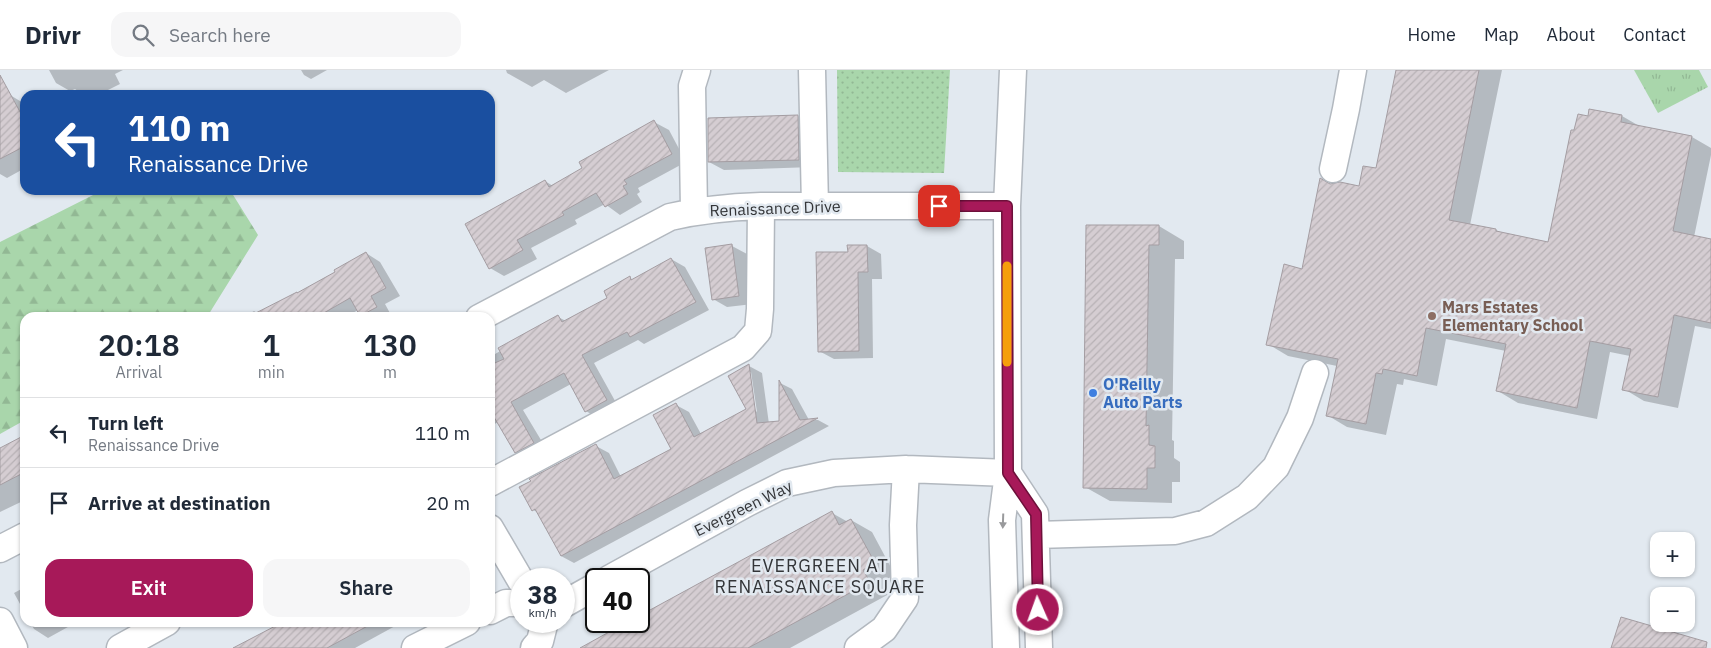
<!DOCTYPE html>
<meta charset="utf-8">
<style>
:root{--surface:#fff;--page:#f6f6f7;--text:#1f2937;--muted:#747a83;--line:#e0e1e3;--accent:#a71959}
body{margin:0;font-family:"IBM Plex Sans",sans-serif;background:var(--page);color:var(--text);height:100vh;display:flex;flex-direction:column;font-size:19px;white-space:nowrap}
*{box-sizing:border-box;margin:0}
p{font-size:16px;color:var(--muted)}
.icon{flex:none;width:28px;height:28px;fill:none;stroke:currentColor;stroke-width:2;stroke-linecap:round;stroke-linejoin:round}
.map{position:relative;flex:1;overflow:hidden}
.side{position:absolute;left:20px;top:242px;width:475px;height:315px;display:flex;flex-direction:column;background:var(--surface);border-radius:15px;box-shadow:0 1px 4px #0004}
.side>*{flex:none}
.hud{position:absolute;left:20px;top:20px;width:475px;height:105px;border-radius:15px;box-shadow:0 1px 4px #0004;background:#1a4fa0;color:#fff;overflow:hidden}
.controls{position:absolute;left:1650px;top:462px;display:grid;gap:10px}
.controls a{display:grid;place-items:center;width:45px;height:45px;border-radius:10px;background:var(--surface);box-shadow:0 1px 4px #0004;font-size:25px}
.speed{position:absolute;left:510px;top:498px;display:flex;gap:10px;font-size:25px;font-weight:700;text-align:center}
.speed>*{display:grid;place-content:center;width:65px;height:65px;border-radius:50%;background:var(--surface);box-shadow:0 1px 4px #0004;line-height:1}
.speed small{font-size:12px;font-weight:400}
.speed .limit{border:2px solid #111;border-radius:8px;background:#fff;color:#111}
.pin{position:absolute;display:grid;place-items:center;width:42px;height:42px;color:#fff;margin:-21px;border-radius:10px;box-shadow:0 2px 8px #0006}
.me{position:absolute;width:55px;margin:-28px;rotate:358deg;stroke-linejoin:round;filter:drop-shadow(0 0 4px #0008)}
.turn{display:flex;align-items:center;gap:18px;height:105px;padding:0 25px;font-size:22px}
.turn .icon{width:65px;height:65px;stroke-width:2.5}
.turn b{display:block;font-size:35px;line-height:42px}
.eta{display:flex;justify-content:space-evenly;align-items:center;height:85px;text-align:center}
.eta b{font-size:30px;font-weight:600;line-height:35px}
.cta{display:flex;gap:10px;margin-top:auto;padding:10px 25px}
.cta a{flex:1;height:58px;border-radius:15px;background:var(--accent);color:#fff;font-size:20px;font-weight:600;line-height:58px;text-align:center}
.cta a+a{background:var(--page);color:var(--text)}
ul{padding:0;list-style:none}
li{display:flex;align-items:center;gap:15px;height:70px;padding:0 25px;border-top:1px solid var(--line)}
li div{flex:1}
li b{display:block;font-size:19px}
li em{font-style:normal}
header{display:flex;align-items:center;gap:30px;box-sizing:border-box;height:70px;padding:0 25px;background:var(--surface);border-bottom:1px solid var(--line)}
header strong{font-size:24px}
nav{display:flex;gap:28px;margin-inline-start:auto;font-size:18px}
.search{width:350px;height:45px;background:var(--page);display:flex;align-items:center;gap:12px;box-sizing:border-box;padding:0 18px;border-radius:15px;color:var(--muted);font-size:19px}
.map>svg:first-child{display:block}
.grass{fill:url(#grass-dots)}
.forest{fill:url(#forest-firs)}
.park{fill:url(#park-tufts)}
.shadow{fill:#0003;fill-rule:evenodd}
.building{fill:url(#building-hatch);stroke:#a49da2}
.lines{fill:none;stroke-linecap:round;stroke-linejoin:round}
.minor-casing{stroke:#b2b8bf;stroke-width:29}
.minor{stroke:#fff;stroke-width:26}
.oneway{fill:#999a9c}
.route-casing{stroke:#6d103a;stroke-width:12}
.route{stroke:#a71959;stroke-width:9}
.slow{stroke:#f59e0b;stroke-width:9}
.education-dot{fill:#8d6e63;stroke:#e2e9f0;stroke-width:2}
.shop-dot{fill:#3f7fe0;stroke:#e2e9f0;stroke-width:2}
.labels{text-anchor:middle;dominant-baseline:central;stroke-width:5;stroke-linejoin:round;paint-order:stroke}
.street-label{font-size:16px;fill:#333538;stroke:#e2e9f0}
.education-label{font-size:16px;font-weight:bold;fill:#785e54;stroke:#e2e9f0;text-anchor:start}
.shop-label{font-size:16px;font-weight:bold;fill:#366cbe;stroke:#e2e9f0;text-anchor:start}
.neighbourhood-label{font-size:18px;letter-spacing:1px;fill:#333538;stroke:#e2e9f0}
</style>
<header>
<strong>Drivr</strong>
<div class="search"><svg class="icon" aria-label="search" viewBox="0 0 24 24"><circle cx="10" cy="10" r="6"/><path d="M15 15l6 6"/></svg>Search here</div>
<nav><a>Home</a><a>Map</a><a>About</a><a>Contact</a></nav>
</header>
<div class="map">
<svg width="1711" height="578" viewBox="0 0 1711 578">
<defs>
<pattern id="grass-dots" width="8" height="8" patternUnits="userSpaceOnUse" patternTransform="scale(1.25)"><rect width="8" height="8" fill="#a9d6ab"/><path d="M2 2h.1M6 6h.1" fill="none" stroke="#92b894" stroke-width="1.8" stroke-linecap="round"/></pattern>
<pattern id="forest-firs" width="22" height="20" patternUnits="userSpaceOnUse" patternTransform="scale(1.25)"><rect width="22" height="20" fill="#a9d6ab"/><path d="M5 1l3.5 6h-7zM16 11l3.5 6h-7z" fill="#92b894"/></pattern>
<pattern id="park-tufts" width="24" height="20" patternUnits="userSpaceOnUse" patternTransform="scale(1.25)"><rect width="24" height="20" fill="#a9d6ab"/><path d="M3 7l-1-3M5 7V3M7 7l1-3M15 17l-1-3M17 17v-4M19 17l1-3" fill="none" stroke="#92b894"/></pattern>
<pattern id="building-hatch" width="6" height="6" patternUnits="userSpaceOnUse" patternTransform="scale(1.25)"><rect width="6" height="6" fill="#d5cdd2"/><path d="M-1 1l2-2M0 6l6-6M5 7l2-2" fill="none" stroke="#b7b1b5"/></pattern>
</defs>
<rect width="100%" height="100%" fill="#e2e9f0"/>
<path class="grass" d="M837,0h113l-6,103 -106,-1z"/>
<path class="forest" d="M103,120h127l28,45 -51,82 -182,1v102l-25,14v-192z"/>
<path class="park" d="M1634,0h65l9,17 -50,26z"/>
<path class="shadow" d="M49,0h74l-8,4 5,10 -22,11h-14l-9,-6 -5,2 -14,-8z
M301,0h26l-16,9 -7,-4z
M506,0h103l-43,23 -22,-13 -12,7 -25,-14z
M1397,0h105l-32,155 26,5 6,3 47,10 26,-111 14,-15 1,-7 32,6 19,11 51,10 19,11v7l-17,82 17,3v89l-16,-3 -17,82 -34,-7 -20,-12 6,-33 -20,-4 -13,67 -79,-16 -20,-12 8,-40 -60,-12 -9,47 -33,-7 -1,6 -6,-1 -11,51 -39,-8 -20,-12 10,-49 -49,-10 -20,-12 35,-74 27,-85 30,2 17,-18z
M10,25l15,9v64l-18,10 -7,-4v-74z
M798,46l14,9 1,42 -89,3 -15,-8z
M654,52l15,8 17,32 -48,26 2,4 -3,2 5,8 -22,13 -15,-11 -30,16 2,4 -46,24 6,11 -33,17 -14,-8 55,-87 8,5 30,-18z
M1159,156l25,15v18h-9l-3,181 2,1v17l6,4v20h-8v21l-62,-2 -25,-14 2,-260z
M732,176l15,8 6,50 -26,3 -14,-8z
M867,176l14,8 1,25h-10l1,79 -39,1 -15,-8 30,-98z
M366,183l14,9 20,34 -15,8 6,11 -4,3h-22l-4,-3 -3,-5 -14,8h-102l12,-7 3,2 41,-19 39,-22z
M671,189l14,8 24,43 -65,34 -6,-4 -44,23 25,45 -20,11 -13,-8 -15,-27 -48,26 24,40 -18,10 -14,-8 -17,-30 -5,3 -3,-2v-66l68,-40 8,4 43,-23 21,-20 3,2z
M749,296l13,7 7,51 12,-1 -1,-40 12,6 17,31h9l11,6 -255,137 -13,-7 -22,-43 -6,-3 63,-64 13,7 12,24 52,-27 3,-45 13,7 12,22 46,-24zM751,302l6,40 -3,-3 -5,-36z
M25,366v64l-25,12v-62z
M832,443l16,9 3,-2 21,12 23,43 -12,6 6,13 -99,54h-203l52,-27v-3z
M25,517v26l-11,-20z
M30,552h47l-29,16 -14,-9z
M286,552h110l1,3 -42,23h-120z"/>
<path class="building" d="M1396,0h83l-30,150 47,9v2l52,11 23,-112h3l4,-16 10,2 1,-7 33,6 -1,7 71,14 -19,95 38,8v84l-37,-8 -16,82 -36,-7 9,-41 -41,-8 -13,67 -81,-17 10,-47 -80,-16 -9,48 -34,-7 -1,5 -6,-1 -10,51 -40,-8 12,-57 -72,-14 18,-81 18,5 18,-91 10,6 10,-2 19,4 4,-20 13,2z
M0,5l25,46v25l-25,13z
M798,45l1,45 -91,2v-44z
M654,50l18,34 -48,26 3,4 -4,2 5,8 -23,13 -9,-14 -34,19 2,3 -47,25 6,10 -34,19 -24,-45 80,-44 4,7 33,-19 -3,-6z
M1086,155h73v20h-10l-3,181 3,-1v20l6,1v22h-8v21l-64,-1z
M732,174l7,52 -27,4 -7,-52z
M847,175h20l1,27h-10l1,79 -41,1 -2,-100h32z
M366,182l20,36 -15,8 6,11 -17,9 -10,-18 -35,20h-69l51,-26v1l38,-21 -1,-2z
M671,188l25,44 -66,35 -3,-5 -45,23 25,45 -22,12 -21,-39 -53,29 23,41 -19,10 -24,-41 -1,1v-48l14,-6 -6,-11 60,-33 4,7 45,-24 -3,-7 26,-15 1,4z
M749,294l8,59 22,-2v-41l21,40 18,-2 -257,138 -26,-47 -3,2 -13,-24 12,-6 -2,-2 67,-35 18,35 57,-30 -18,-34 23,-12 18,34 52,-28 -18,-33z
M25,365v37l-25,13v-37z
M832,441l7,14 12,-6 24,44 -12,7 7,12 -122,66h-168l49,-27h10v-5z
M1621,547l86,25 -1,6h-95z
M283,552h92l-48,26h-94z"/>
<g class="lines">
<g class="minor-casing">
<path id="minor" d="M812,0l3,136
M1333,99l13,-60 7,-39
M694,141l-2,-125 5,-16
M479,248l191,-101c30,-7 60,-10 91,-11h246
M1008,403l27,41 4,134
M490,413l253,-135 15,-17 2,-22 1,-103
M490,458l31,53
M1036,465l139,-4 31,-8 41,-26 29,-30 24,-49 15,-45
M0,479l25,-13
M609,509l138,-76 40,-20 47,-10 72,-4 102,4
M564,534l32,-18
M490,541l16,-8h15
M0,551l14,27
M120,578l47,-26
M415,578l52,-26
M534,578l6,-7 5,-20
M858,578l26,-19 21,-31 -2,-73 3,-56
M1006,578l-4,-128 6,-47 -1,-267 6,-136"/>
</g>
<use href="#minor" class="minor"/>
</g>
<defs><path id="oneway-solid" d="M-6-.8H1V-3.2L6.5 0L1 3.2V.8H-6Z" transform="scale(1.25)"/></defs>
<use class="oneway" href="#oneway-solid" transform="translate(1003 451) rotate(92)"/>
<g class="lines">
<g class="route-casing">
<path id="route" d="M939,136h68l1,267 28,41 2,96"/>
</g>
<use href="#route" class="route"/>
<path class="slow" d="M1007,196v96"/>
</g>
<circle class="education-dot" cx="1432" cy="246" r="5"/>
<circle class="shop-dot" cx="1093" cy="323" r="5"/>
<g class="labels">
<g class="street-label">
<text transform="translate(775 138) rotate(-2)">Renaissance Drive</text>
<text transform="translate(743 438) rotate(-26)">Evergreen Way</text>
</g>
<g class="education-label">
<text x="1442" y="237">Mars Estates<tspan x="1442" dy="18">Elementary School</tspan></text>
</g>
<g class="shop-label">
<text x="1103" y="314">O'Reilly<tspan x="1103" dy="18">Auto Parts</tspan></text>
</g>
<g class="neighbourhood-label">
<text x="820" y="495">EVERGREEN AT<tspan x="820" dy="21">RENAISSANCE SQUARE</tspan></text>
</g>
</g>
</svg>
<div class="controls">
<a>+</a>
<a>−</a>
</div>
<div class="speed"><div>38<small>km/h</small></div><div class="limit">40</div></div>
<div class="pin" style="left:939px;top:136px;background:#d93025"><svg class="icon" aria-label="arrive" viewBox="0 0 24 24"><path d="M6 21V4h12l-3 4 3 4H6"/></svg></div>
<svg class="me" style="left:1038px;top:540px" viewBox="-20 -20 40 40"><circle r="17" fill="#a71959" stroke="#fff" stroke-width="3"/><path d="M0-11L8 9 0 5-8 9z" fill="#fff"/></svg>
<div class="hud">
<div class="turn"><svg class="icon" aria-label="left" viewBox="0 0 24 24"><path d="M17 20v-9H6M10 6l-5 5 5 5"/></svg><div><b>110 m</b>Renaissance Drive</div></div>
</div>
<section class="side">
<div class="eta">
<div><b>20:18</b><p>Arrival</p></div>
<div><b>1</b><p>min</p></div>
<div><b>130</b><p>m</p></div>
</div>
<ul>
<li><svg class="icon" aria-label="left" viewBox="0 0 24 24"><path d="M17 20v-9H6M10 6l-5 5 5 5"/></svg><div><b>Turn left</b><p>Renaissance Drive</p></div><em>110 m</em></li>
<li><svg class="icon" aria-label="arrive" viewBox="0 0 24 24"><path d="M6 21V4h12l-3 4 3 4H6"/></svg><div><b>Arrive at destination</b></div><em>20 m</em></li>
</ul>
<div class="cta"><a>Exit</a><a>Share</a></div>
</section>
</div>
